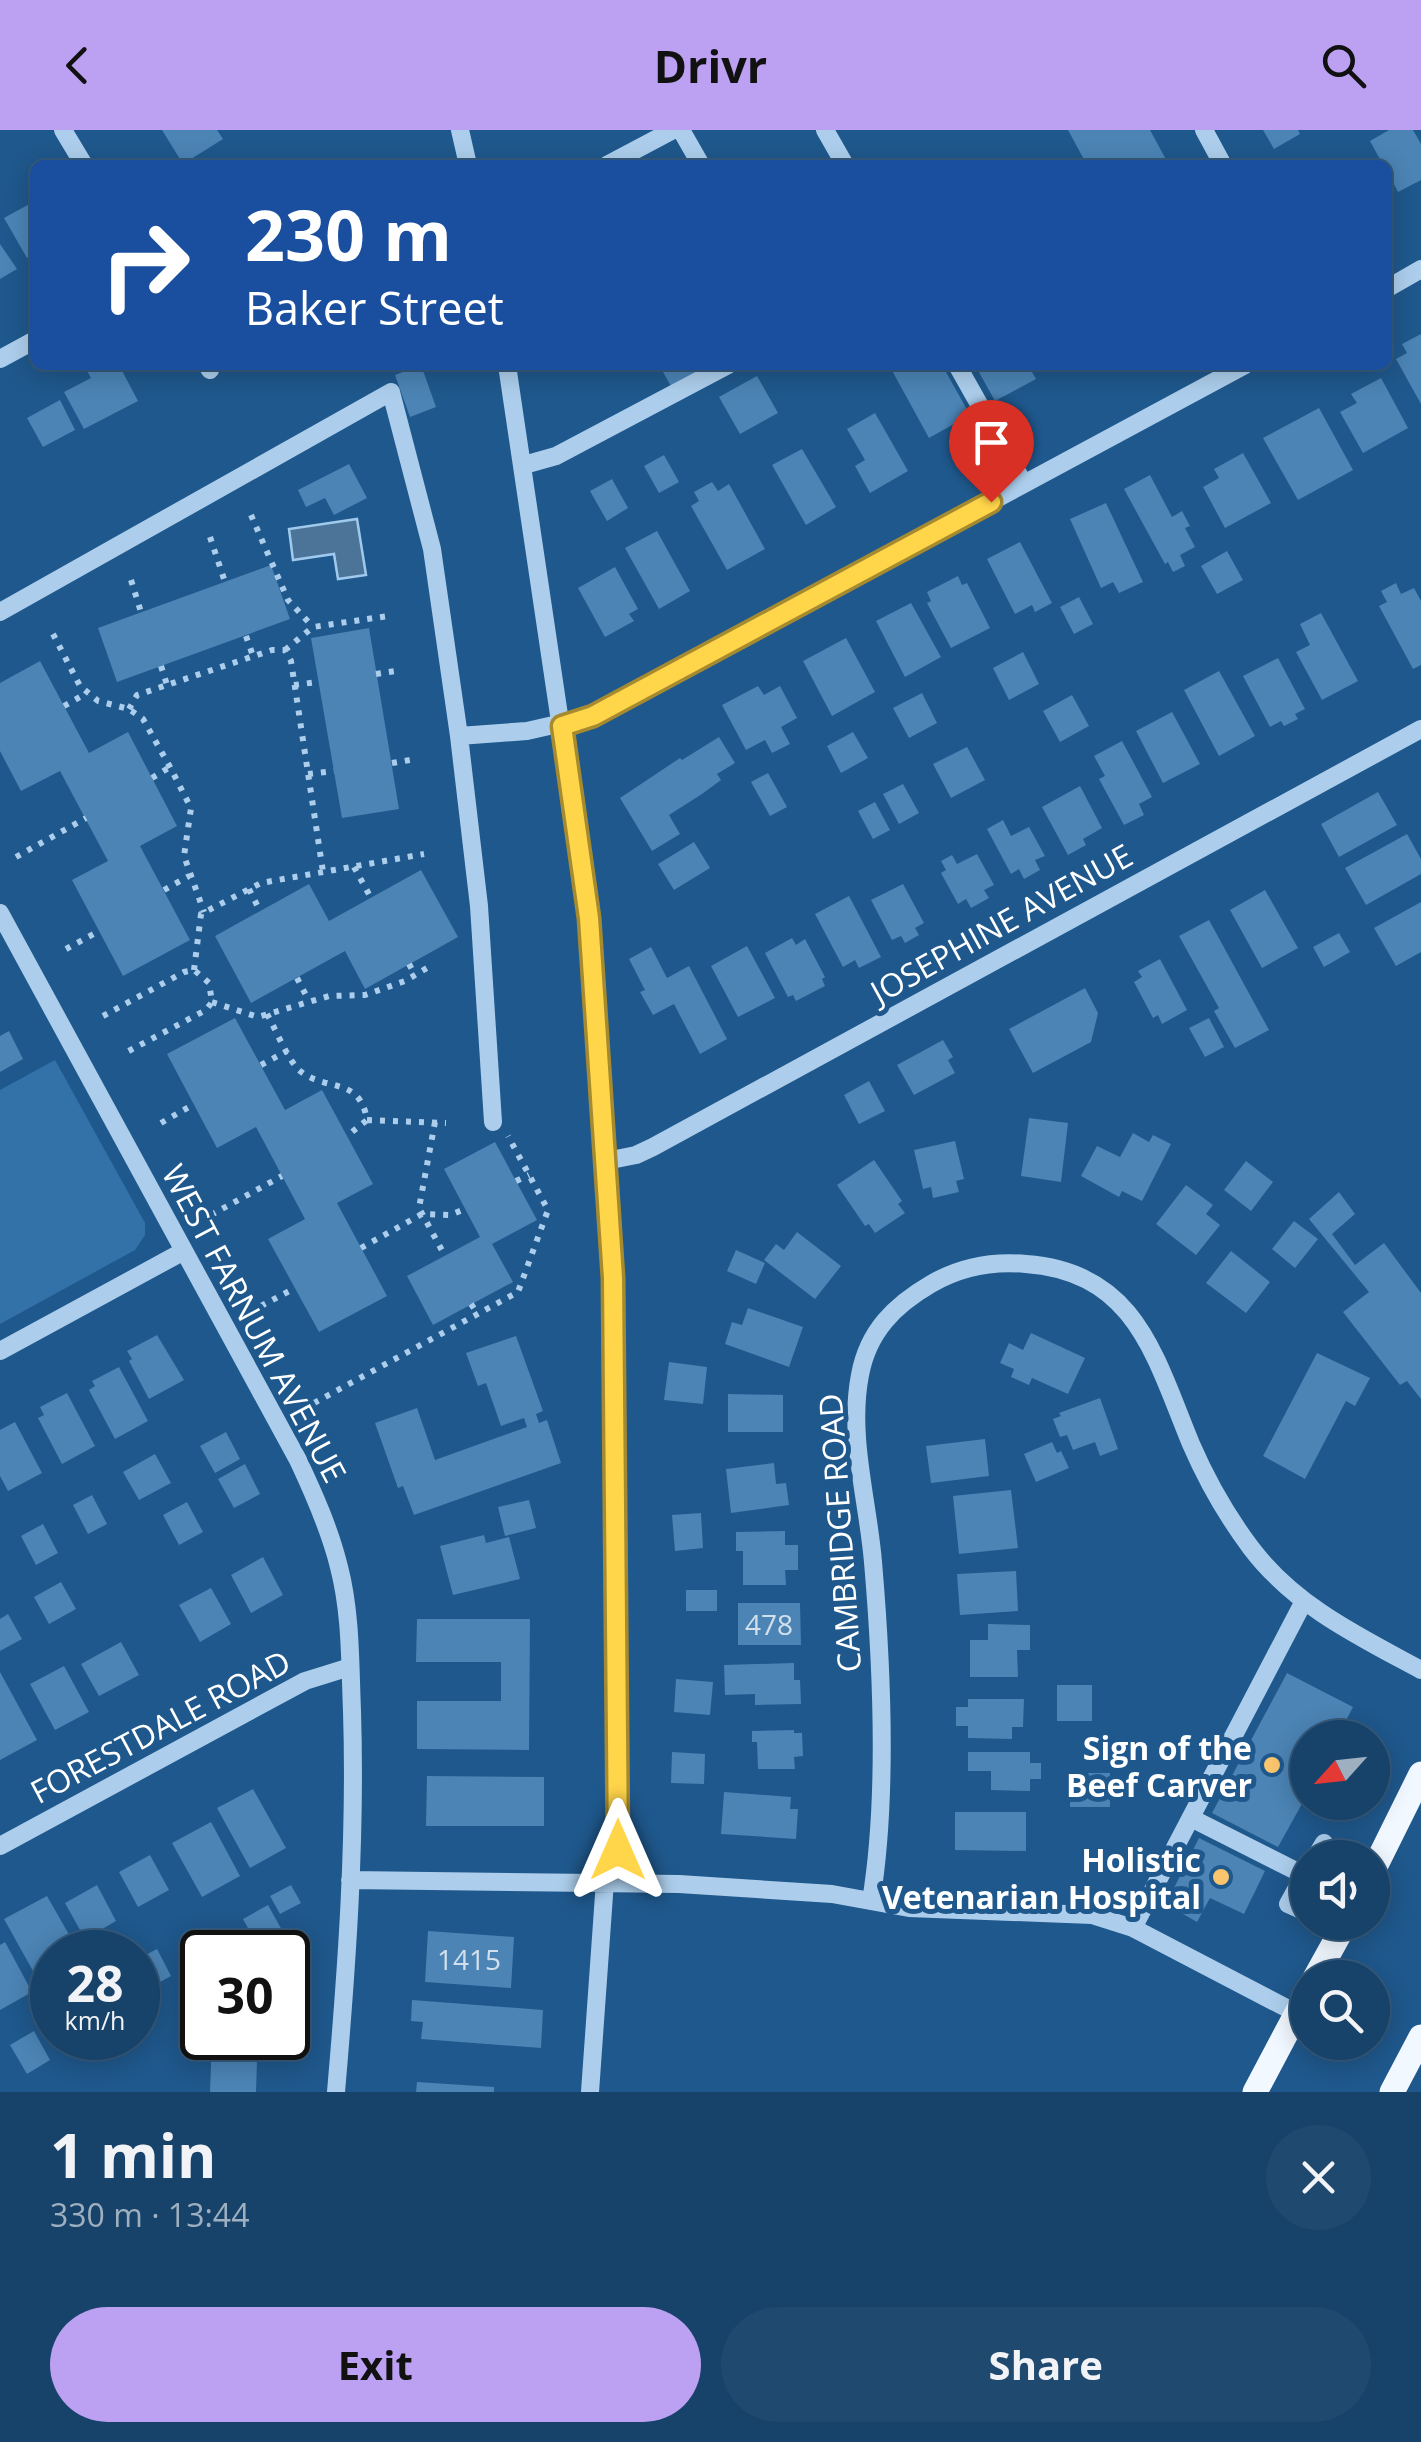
<!DOCTYPE html>
<meta charset="utf-8">
<style>
:root{--surface:#174269;--page:#20496f;--text:#f1f3f6;--muted:#9eb0c0;--line:#365b7d;--accent:#bca0f2}
body{margin:0;font-family:"Open Sans",sans-serif;background:var(--page);color:var(--text);height:100vh;display:flex;flex-direction:column;font-size:38px;white-space:nowrap}
*{box-sizing:border-box;margin:0}
p{font-size:32px;color:var(--muted)}
.icon{flex:none;width:55px;height:55px;fill:none;stroke:currentColor;stroke-width:2;stroke-linecap:round;stroke-linejoin:round}
.map{position:relative;height:1962px;overflow:hidden}
.drawer{display:flex;flex-direction:column;background:var(--surface);flex:1}
.drawer>*{flex:none}
.top-card{position:absolute;left:30px;top:30px;width:1362px;height:210px;border-radius:15px;box-shadow:0 5px 25px #0003,0 0 0 2px var(--line);background:#1a4fa0;color:#fff;overflow:hidden}
.needle{width:65px;rotate:243deg}
.controls{position:absolute;left:1290px;top:1590px;display:grid;gap:20px}
.controls a{display:grid;place-items:center;width:100px;height:100px;border-radius:50%;background:var(--surface);box-shadow:0 5px 25px #0003,0 0 0 2px var(--line);font-size:50px}
.speed{position:absolute;left:30px;top:1800px;display:flex;gap:20px;font-size:50px;font-weight:700;text-align:center}
.speed>*{display:grid;place-content:center;width:130px;height:130px;border-radius:50%;background:var(--surface);box-shadow:0 5px 25px #0003,0 0 0 2px var(--line);line-height:1}
.speed small{font-size:25px;font-weight:400}
.speed .limit{border:5px solid #111;border-radius:15px;background:#fff;color:#111}
.pin{position:absolute;display:grid;place-items:center;width:85px;height:85px;color:#fff;margin:-102px -42px;border-radius:50% 50% 50% 0;rotate:-45deg;box-shadow:0 0 10px #0007}
.pin .icon{rotate:45deg}
.me{position:absolute;width:110px;margin:-55px;rotate:0deg;stroke-linejoin:round;filter:drop-shadow(0 0 8px #0008)}
.turn{display:flex;align-items:center;gap:35px;height:210px;padding:0 50px;font-size:45px}
.turn .icon{width:130px;height:130px;stroke-width:2.5}
.turn b{display:block;font-size:70px;line-height:85px}
.round{display:grid;place-items:center;flex:none;width:105px;height:105px;border-radius:52px;background:var(--page)}
.overview{display:flex;align-items:center;justify-content:space-between;height:170px;padding:0 50px}
h1{font-size:60px;font-weight:700;line-height:75px}
.cta{display:flex;gap:20px;margin-top:auto;padding:20px 50px}
.cta a{flex:1;height:115px;border-radius:60px;background:var(--accent);color:#111;font-size:40px;font-weight:700;line-height:115px;text-align:center}
.cta a+a{background:var(--page);color:var(--text)}
header{display:flex;justify-content:space-between;align-items:center;height:130px;padding:0 50px;background:var(--accent);color:#111;font-size:45px;font-weight:700}
.map>svg:first-child{display:block}
.green{fill:#3272a9}
.water{fill:#4c7499;stroke:#a0caed;stroke-width:2.5}
.building{fill:#4b84b5}
.lines{fill:none;stroke-linecap:round;stroke-linejoin:round}
.path{stroke:#acceec;stroke-width:6;stroke-dasharray:5 8;stroke-linecap:butt}
.minor{stroke:#acceec;stroke-width:18}
.major{stroke:#f1f8ff;stroke-width:25}
.route-casing{stroke:#a68a30;stroke-width:25}
.route{stroke:#ffd54a;stroke-width:18}
.poi-dot{fill:#fac56c;stroke:#1f588c;stroke-width:4}
.labels{text-anchor:middle;dominant-baseline:central;stroke-width:10;stroke-linejoin:round;paint-order:stroke}
.number-label{font-size:28px;fill:#d2e0ec}
.street-label{font-size:32px;fill:#fff;stroke:#1f588c}
.poi-label{font-size:32px;font-weight:bold;fill:#fff;stroke:#1f588c;text-anchor:end}
</style>
<header><svg class="icon" aria-label="back" viewBox="0 0 24 24"><path d="M15 5l-7 7 7 7"/></svg>Drivr<svg class="icon" aria-label="search" viewBox="0 0 24 24"><circle cx="10" cy="10" r="6"/><path d="M15 15l6 6"/></svg></header>
<div class="map">
<svg width="1421" height="1962" viewBox="0 0 1421 1962">
<rect width="100%" height="100%" fill="#1f588c"/>
<path class="green" d="M55,930l90,163v12l-10,15 -135,74v-234z"/>
<path class="water" d="M357,389l9,56 -28,4 -4,-25 -41,6 -4,-31z"/>
<path class="building" d="M162,0h55l6,9 -40,25z
M1068,0h82l19,35h-82z
M1263,0h35l2,4 -26,15z
M1389,0h24l8,14v36l-23,12 -10,-19v-8h-5l-13,-24z
M35,71v53l-8,4 -23,-40z
M0,114l17,25 -17,10z
M1421,204v70l-25,-45 11,-6 -5,-9z
M93,235h26l19,36 -54,28 -20,-37 27,-14 -5,-9z
M421,235l15,42 -26,10 -15,-42z
M659,235h50l-38,21z
M889,235h53l28,50 -41,23z
M975,235h53l8,14 -41,22z
M757,246l21,37 -38,21 -21,-37z
M1381,248l27,50 -45,25 -23,-41 17,-9 -6,-9z
M60,270l15,30 -32,17 -16,-29z
M1319,278l34,62 -55,30 -35,-62z
M875,283l33,58 -38,22 -15,-27 10,-6 -18,-31z
M802,319l34,58 -30,18 -34,-60z
M1243,323l28,50 -46,25 -22,-41 16,-9 -5,-9z
M664,325l15,27 -20,11 -15,-27z
M349,334l18,34 -33,17 -9,-17 -19,9 -8,-17z
M1150,345l22,42 10,-6 8,15 -5,2 10,19 -15,8 5,11 -12,6 -5,-10 -3,2 -41,-75z
M612,349l16,29 -21,13 -17,-30z
M712,352l6,9 11,-7 36,65 -38,21 -36,-64 8,-5 -5,-9z
M1106,373l37,79 -24,11 -6,-11 -12,6 -31,-69z
M657,401l33,60 -31,18 -34,-61z
M1020,412l32,61 -17,9 -3,-7 -17,9 -28,-55z
M1227,421l16,29 -26,14 -16,-28z
M271,435l19,54 -173,63 -19,-54z
M615,437l23,42 -9,5 5,7 -29,16 -27,-49z
M958,446l4,9 5,-2 23,45 -39,20 -24,-45 4,-2 -4,-9z
M1396,453l5,11 13,-6 7,13v64l-8,4 -34,-63 8,-4 -6,-11z
M1079,467l14,27 -19,10 -14,-27z
M911,473l30,54 -36,20 -29,-56z
M1321,483l37,68 -36,19 -26,-48 14,-7 -10,-21z
M369,498l30,181 -57,9 -31,-180z
M846,508l29,54 -43,24 -29,-55z
M1023,522l16,32 -30,16 -16,-32z
M1278,528l27,51 -10,5 3,5 -14,7 -3,-5 -11,6 -27,-51z
M40,531l49,92 39,-21 49,94 -37,20 50,94 -67,36 -51,-96 36,-19 -48,-90 -39,20 -21,-40v-68z
M1219,541l36,65 -36,20 -35,-66z
M758,556l6,9 16,-9 17,32 -16,9 9,17 -18,9 -7,-13 -19,10 -24,-45z
M922,563l15,30 -28,15 -16,-30z
M1072,565l17,31 -29,16 -17,-31z
M1172,582l28,52 -37,19 -27,-52z
M853,602l15,26 -27,15 -14,-27z
M719,607l16,26 -18,11 4,6 -19,14 -33,21 11,19 -28,17 -32,-53 60,-40 2,2z
M1122,611l30,56 -13,7 5,11 -20,10 -25,-46 6,-3 -11,-20z
M967,617l18,33 -34,18 -18,-34z
M768,643l19,34 -17,9 -19,-34z
M903,654l16,29 -20,11 -16,-30z
M1080,656l22,42 -19,11 3,6 -18,10 -26,-48z
M1378,662l19,33 -58,32 -18,-33z
M875,672l15,28 -17,9 -15,-28z
M1003,690l8,16 18,-9 16,29 -10,4 5,10 -16,9 -5,-10 -8,5 -24,-45z
M1407,704l14,25v15l-55,31 -21,-37z
M694,712l16,26 -36,22 -16,-26z
M977,724l17,31 -10,5 5,8 -18,10 -5,-9 -8,5 -17,-31 5,-3 -5,-9 11,-6 5,9z
M421,740l37,67 -93,52 -20,-38 -94,52 -36,-67 94,-52 20,37z
M903,754l21,39 -9,5 4,7 -14,8 -4,-7 -9,4 -21,-40z
M1265,760l33,58 -36,20 -32,-58z
M849,766l32,61 -22,11 -4,-8 -12,7 -28,-53z
M1421,772v50l-25,14 -22,-38z
M1209,790l60,110 -34,18 -21,-37 5,-3 -40,-72z
M1339,803l11,19 -26,15 -11,-20z
M792,808l4,7 9,-6 20,38 -3,2 3,7 -29,15 -3,-6 -5,2 -23,-44z
M747,816l28,52 -37,19 -27,-51z
M651,817l16,31 22,-12 38,73 -27,15 -26,-50 -21,11 -13,-23 5,-2 -16,-31z
M1160,829l27,51 -25,14 -4,-9 -5,3 -19,-36 8,-5 -4,-6z
M1085,858l13,25 -7,29 -58,31 -24,-44z
M235,888l50,92 37,-20 51,94 -36,19 50,93 -68,36 -51,-93 37,-20 -49,-92 -39,21 -50,-94z
M1209,888l15,29 -19,10 -16,-29z
M9,901l14,28 -23,13v-36z
M943,910l10,17 -5,3 7,13 -41,22 -17,-30z
M869,951l16,30 -26,13 -15,-29z
M1029,988l39,5 -7,59 -40,-6z
M1133,1003l16,9 4,-7 18,9 -29,57 -20,-10 -3,6 -38,-21 16,-30 23,11z
M955,1011l9,38 -8,2 3,11 -26,6 -2,-11 -8,2 -9,-39z
M495,1012l42,78 -45,24 21,38 -80,43 -26,-49 73,-39 -36,-68z
M874,1030l28,41 -4,3 7,9 -30,20 -6,-9 -4,2 -28,-41z
M1246,1031l27,21 -22,29 -27,-21z
M1186,1055l27,20 -7,9 14,11 -24,30 -40,-31z
M1339,1062l16,22 -23,20 23,31 29,-22 37,50v106l-14,-18 -7,4 -57,-73 26,-20 -60,-73z
M1294,1091l24,18 -23,29 -23,-19z
M797,1102l44,34 -26,33 -51,-39 12,-16 8,6z
M736,1120l29,13 -9,21 -29,-13z
M1231,1121l39,31 -24,31 -40,-30z
M748,1178l55,19 -14,40 -64,-23 7,-22 10,3z
M1031,1203l54,25 -17,36 -36,-16 -3,7 -18,-8 3,-8 -14,-6 9,-20 14,7z
M157,1205l27,45 -35,19 -20,-38 3,-2 -5,-8z
M516,1206l27,75 -7,3 3,9 8,-3 14,43 -147,52 -11,-29 -5,2 -23,-65 42,-15 18,52 92,-33 -3,-9 -23,8 -15,-43 -8,3 -12,-33z
M1317,1223l53,25 -15,28 -9,-5 -41,78 -42,-23z
M669,1232l38,5 -4,37 -39,-4z
M119,1237l29,54 -33,18 -26,-49 6,-4 -3,-5z
M67,1263l28,53 -33,18 -24,-46 6,-3 -4,-8z
M728,1264l55,1v37h-55z
M1100,1268l18,51 -18,7 -5,-14 -22,8 -6,-15 -7,2 -7,-18 8,-3 -2,-3z
M15,1292l27,51 -34,18 -8,-15v-46z
M226,1302l14,27 -25,14 -15,-27z
M985,1309l4,37 -58,7 -5,-37z
M1052,1312l5,11 4,-2 8,17 -33,14 -12,-28z
M155,1324l16,29 -32,17 -16,-28z
M774,1333l2,21 10,-1 3,22 -58,8 -5,-44z
M245,1334l15,30 -26,14 -16,-29z
M1011,1360l7,58 -59,6 -6,-58z
M92,1365l15,29 -19,10 -15,-29z
M529,1370l7,28 -31,8 -7,-29z
M187,1372l16,30 -24,13 -16,-30z
M701,1383l2,35 -28,3 -3,-36z
M43,1394l15,29 -22,12 -15,-29z
M785,1401v14h13v25h-13l1,15h-43v-34h-7v-19z
M484,1405l2,8 23,-6 11,42 -67,16 -13,-49z
M263,1427l20,38 -32,18 -20,-38z
M1016,1441l2,40 -58,4 -3,-41z
M61,1452l15,27 -27,15 -15,-27z
M211,1458l20,36 -31,18 -21,-37z
M686,1460h31v21h-31z
M738,1473h62l1,42h-63z
M8,1484l14,25 -22,12v-32z
M417,1489h113l-1,131 -112,-1v-48h84v-39h-85z
M988,1494l42,1v25h-13l1,27h-48v-37h18z
M121,1512l18,33 -40,21 -18,-32z
M794,1533v17h6l1,24 -46,1v-11l-30,1 -1,-30z
M64,1536l25,46 -34,18 -25,-46z
M0,1542l37,68 -37,20z
M1287,1543l66,34 -16,31h-29v55l-30,54 -66,-34z
M676,1549l37,3 -3,33 -36,-3z
M1057,1555h35v36h-35z
M968,1569h56l-1,28h-11v12l-44,-1v-12h-12v-19h12z
M794,1600v3h8l1,23 -9,1 1,12h-37l-1,-27h-5v-11z
M672,1622l33,2 -1,30 -33,-1z
M968,1622h62v11h11v16h-11v12l-39,-1v-19h-23z
M1070,1643h40v34h-40z
M427,1646l117,1v49h-118z
M253,1659l33,59 -36,20 -33,-60z
M724,1662l67,5 -1,12h8l-2,30 -75,-5z
M955,1682h71v39l-71,-1z
M211,1692l29,54 -38,21 -30,-54z
M1199,1708l66,33 -21,43 -34,-16 -13,24 -31,-18z
M150,1725l19,35 -31,17 -19,-35z
M97,1755l19,36 -31,18 -20,-36z
M291,1755l10,18 -21,11 -10,-18z
M47,1766l32,56h-27v20l-14,8 -34,-61z
M268,1775l15,27 -25,14 -15,-27z
M428,1801l86,6 -3,51 -86,-6z
M5,1812l27,50 -32,18v-65z
M157,1819l14,27 -29,16 -4,-8v-25z
M412,1870l131,10 -2,38 -120,-9 2,-17 -12,-1z
M34,1901l16,29 -23,14 -17,-29z
M212,1908h39l-1,22h7l-1,32h-46z
M417,1952l77,5v5h-78z"/>
<g class="lines">
<path class="path" d="M251,385l37,85 25,27
M210,407l15,45
M131,450l10,32
M53,504l27,52 18,15 31,8 14,10 27,48 21,41 -7,48 20,56
M246,506l7,20
M285,520l28,-23 75,-11
M161,536l6,19
M376,544l20,-3
M294,555l24,-3
M64,576l23,-13
M129,579l8,-14 135,-45h13l6,11 32,211
M392,633l18,-3
M308,644l26,-3
M152,648l18,-11
M16,727l70,-39
M354,737l17,31
M249,759l11,22
M164,760l25,-14
M66,819l33,-18
M409,834l6,11
M194,840l7,-56 60,-31 163,-29
M297,848l12,23
M212,872l46,15 71,-21 36,-1 40,-14 27,-16
M267,884c8,14 22,48 33,57 26,21 60,5 67,49l-20,16
M103,886l81,-44 10,-2 15,13 3,19 -6,8 -83,44
M261,935l26,-14
M367,990l79,3
M435,992l-16,86 26,48
M161,993l33,-19
M516,1051l13,-6
M211,1085l71,-39
M361,1118l61,-34 28,1 15,-6
M471,1174l7,10
M261,1176l34,-18
M314,1273l204,-111 30,-82 -40,-74"/>
<path class="minor" d="M63,0l21,35
M460,0l8,35
M681,0l20,35
M825,0l20,35
M1204,0l19,35
M607,35l66,-35
M1388,158l33,-19
M0,229l35,-19
M207,235l3,5
M507,235l82,552 24,361 5,603
M957,235l67,119
M524,335l32,-9 172,-91
M0,482l391,-220 41,157 27,187 68,-5 66,-15 652,-351
M459,606l20,170 14,216
M0,783l298,547c16,34 32,70 41,107 12,46 11,96 13,144 4,127 -5,254 -16,381
M606,1031l30,-6 17,-8 768,-418
M0,1221l184,-100
M1191,1688l113,57 -16,29 20,9
M0,1716l305,-165 45,-14
M1315,1728l9,-15
M350,1750l329,4 153,10 77,14 183,7 41,13 163,85
M871,1771c17,-103 11,-234 2,-339 -5,-61 -25,-126 -13,-187 8,-44 35,-70 71,-91 29,-17 62,-23 95,-20 110,8 129,93 165,180 16,37 36,72 60,104 44,58 107,88 170,122
M1133,1798l170,-325
M590,1962l15,-211"/>
<path class="major" d="M1372,1743l49,-99
M1315,1848l31,-56
M1255,1962l53,-100
M1392,1962l29,-55"/>
</g>
<g class="lines">
<g class="route-casing">
<path id="route" d="M618,1720l-5,-572 -24,-360 -27,-192 31,-10 398,-214"/>
</g>
<use href="#route" class="route"/>
</g>
<g class="poi-dot">
<circle cx="1272" cy="1635" r="10"/>
<circle cx="1221" cy="1747" r="10"/>
</g>
<g class="labels">
<g class="number-label">
<text x="769" y="1494">478</text>
<text x="469" y="1829">1415</text>
</g>
<g class="street-label">
<text transform="translate(1001 793) rotate(-29)">JOSEPHINE AVENUE</text>
<text transform="translate(255 1193) rotate(62)">WEST FARNUM AVENUE</text>
<text transform="translate(839 1403) rotate(-94)">CAMBRIDGE ROAD</text>
<text transform="translate(160 1596) rotate(-28)">FORESTDALE ROAD</text>
</g>
<g class="poi-label">
<text x="1252" y="1617">Sign of the<tspan x="1252" dy="37">Beef Carver</tspan></text>
<text x="1201" y="1729">Holistic<tspan x="1201" dy="37">Vetenarian Hospital</tspan></text>
</g>
</g>
</svg>
<div class="controls">
<a><svg class="needle" viewBox="-14 -14 28 28"><path d="M0-13l5 13h-10z" fill="#e53935"/><path d="M0 13l5-13h-10z" fill="#9eb0c0"/></svg></a>
<a><svg class="icon" aria-label="sound" viewBox="0 0 24 24"><path d="M4 9h4l5-4v14l-5-4H4zM17 9q2 3 0 6"/></svg></a>
<a><svg class="icon" aria-label="search" viewBox="0 0 24 24"><circle cx="10" cy="10" r="6"/><path d="M15 15l6 6"/></svg></a>
</div>
<div class="speed"><div>28<small>km/h</small></div><div class="limit">30</div></div>
<div class="pin" style="left:991px;top:372px;background:#d93025"><svg class="icon" aria-label="arrive" viewBox="0 0 24 24"><path d="M6 21V4h12l-3 4 3 4H6"/></svg></div>
<svg class="me" style="left:618px;top:1720px" viewBox="-20 -20 40 40"><path d="M0-17L14 15 0 8-14 15z" fill="#ffd54a" stroke="#fff" stroke-width="4"/></svg>
<div class="top-card">
<div class="turn"><svg class="icon" aria-label="right" viewBox="0 0 24 24"><path d="M7 20v-9h11M14 6l5 5-5 5"/></svg><div><b>230 m</b>Baker Street</div></div>
</div>
</div>
<section class="drawer">
<div class="overview"><div><h1>1 min</h1><p>330 m · 13:44</p></div><a class="round"><svg class="icon" aria-label="close" viewBox="0 0 24 24"><path d="M6 6l12 12M18 6L6 18"/></svg></a></div>
<div class="cta"><a>Exit</a><a>Share</a></div>
</section>
